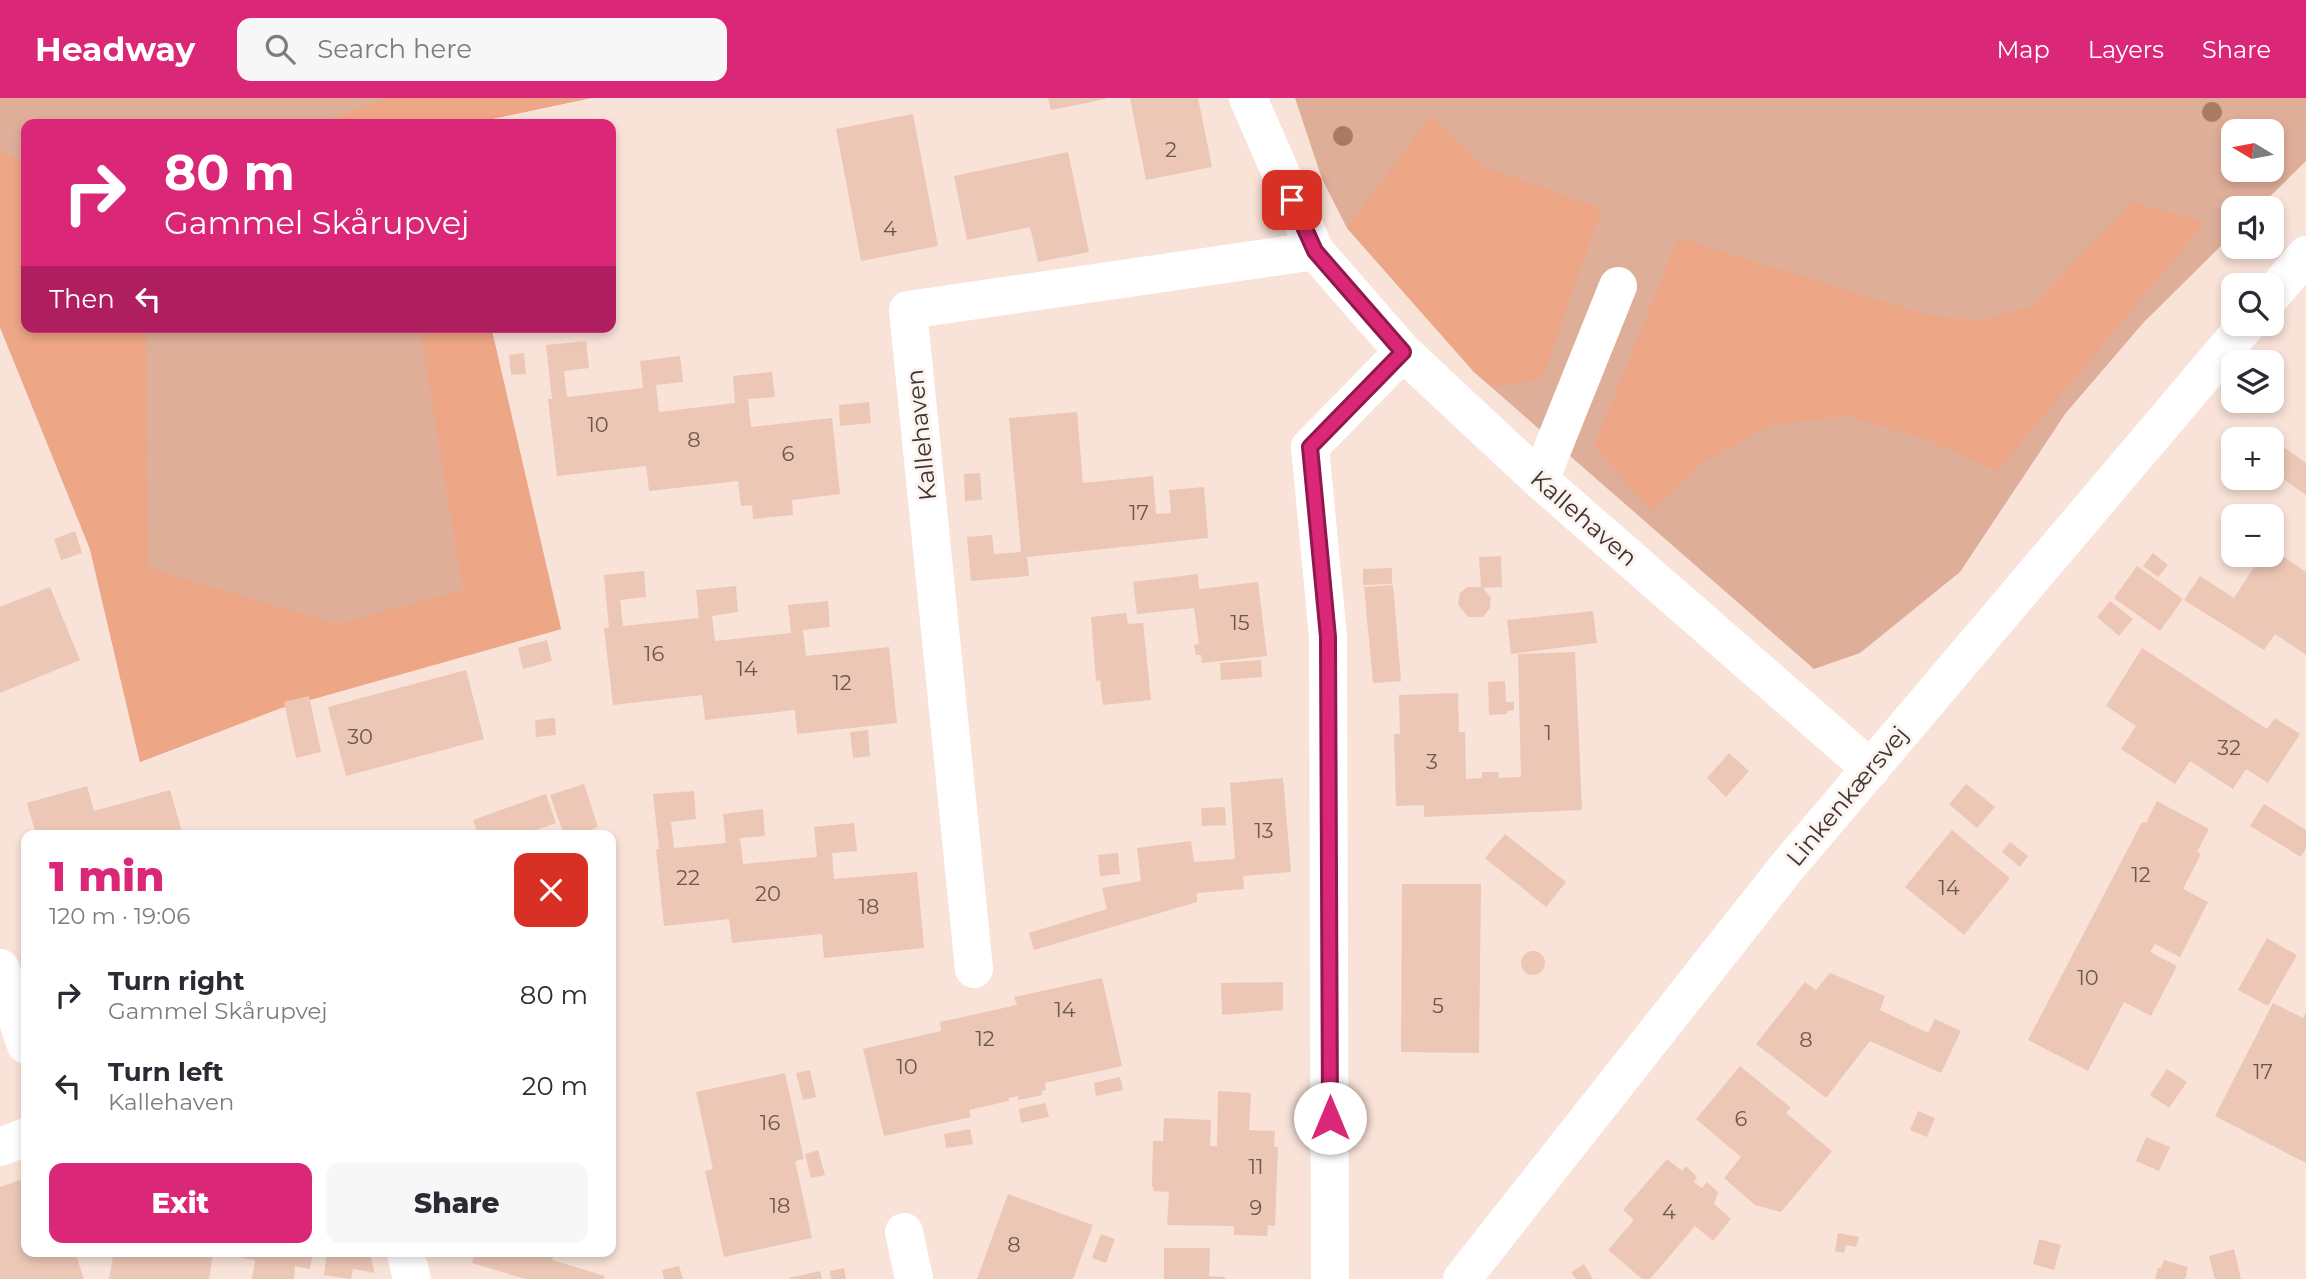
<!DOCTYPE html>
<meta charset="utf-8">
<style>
:root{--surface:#fff;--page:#f7f7f7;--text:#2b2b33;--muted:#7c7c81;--accent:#db2777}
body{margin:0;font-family:Montserrat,sans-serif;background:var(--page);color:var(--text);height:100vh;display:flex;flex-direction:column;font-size:26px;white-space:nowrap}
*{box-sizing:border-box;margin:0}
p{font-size:23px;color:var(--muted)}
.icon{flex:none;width:38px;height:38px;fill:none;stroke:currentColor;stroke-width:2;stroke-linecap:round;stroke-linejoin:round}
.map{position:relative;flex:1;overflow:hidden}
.drawer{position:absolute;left:21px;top:732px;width:595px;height:427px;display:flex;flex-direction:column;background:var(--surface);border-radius:14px;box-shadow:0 4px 10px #0003}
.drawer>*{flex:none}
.banner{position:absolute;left:21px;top:21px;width:595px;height:214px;border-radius:14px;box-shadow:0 4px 10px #0003;background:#db2777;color:#fff;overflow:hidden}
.needle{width:46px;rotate:280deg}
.fabs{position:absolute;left:2221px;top:21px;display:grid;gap:14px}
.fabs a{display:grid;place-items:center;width:63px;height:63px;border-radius:14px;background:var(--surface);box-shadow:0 4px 10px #0003;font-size:35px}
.pin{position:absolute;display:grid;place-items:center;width:60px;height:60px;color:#fff;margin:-30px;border-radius:14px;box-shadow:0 4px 10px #0006}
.me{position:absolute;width:77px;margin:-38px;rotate:0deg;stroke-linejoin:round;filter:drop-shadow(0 0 5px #0008)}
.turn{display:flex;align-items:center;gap:24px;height:147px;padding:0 28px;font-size:32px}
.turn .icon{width:91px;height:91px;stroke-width:2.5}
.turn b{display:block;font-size:49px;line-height:60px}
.then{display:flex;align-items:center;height:66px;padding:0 28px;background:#0003;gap:14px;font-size:26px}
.round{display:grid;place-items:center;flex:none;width:74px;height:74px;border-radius:14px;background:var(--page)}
.head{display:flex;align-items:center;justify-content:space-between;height:119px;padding:0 28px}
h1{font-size:42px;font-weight:800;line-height:52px;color:var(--accent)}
.button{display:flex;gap:14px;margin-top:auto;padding:14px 28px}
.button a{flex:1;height:80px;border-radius:14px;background:var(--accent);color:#fff;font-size:28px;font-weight:800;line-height:80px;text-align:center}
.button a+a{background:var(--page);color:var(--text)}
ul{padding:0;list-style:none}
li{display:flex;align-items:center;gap:21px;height:91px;padding:0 28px}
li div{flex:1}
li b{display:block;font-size:26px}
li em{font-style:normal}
header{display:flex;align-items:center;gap:42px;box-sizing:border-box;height:98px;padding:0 35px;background:var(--accent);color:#fff}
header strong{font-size:33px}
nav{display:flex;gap:38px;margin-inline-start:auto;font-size:24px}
.search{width:490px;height:63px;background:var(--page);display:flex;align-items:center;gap:18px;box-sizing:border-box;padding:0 24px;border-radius:14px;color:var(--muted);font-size:26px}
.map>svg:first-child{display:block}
.green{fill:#dfae99;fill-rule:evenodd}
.forest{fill:#eda686}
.building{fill:#ecc7b6}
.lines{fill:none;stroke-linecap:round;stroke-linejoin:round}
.minor{stroke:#fff;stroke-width:38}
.tree{fill:#a87b62}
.route-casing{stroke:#8e194d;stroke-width:18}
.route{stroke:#db2777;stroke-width:12}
.labels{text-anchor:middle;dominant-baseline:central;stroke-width:6;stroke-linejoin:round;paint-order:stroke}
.number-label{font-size:21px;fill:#6c574e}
.street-label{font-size:24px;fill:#41322c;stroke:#fbf3f0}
</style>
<header>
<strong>Headway</strong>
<div class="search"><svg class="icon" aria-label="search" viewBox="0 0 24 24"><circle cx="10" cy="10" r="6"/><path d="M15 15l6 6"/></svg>Search here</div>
<nav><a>Map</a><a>Layers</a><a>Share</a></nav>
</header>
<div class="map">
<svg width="2306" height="1181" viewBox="0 0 2306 1181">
<rect width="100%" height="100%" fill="#f9e2d8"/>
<path class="green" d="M0,0h591l-123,26h-442v203h465l70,302 -280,79 -141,54 -50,-213 -90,-222z
M1295,0h1011v63l-48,47h-25v26l-89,88 -79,92 -105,158 -100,81 -46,16 -340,-297 -127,-144 -25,-49zM2233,33h39v39h-39z"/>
<path class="forest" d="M386,0h205l-123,26h-150z
M1431,18l55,52 116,40 -60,171 -50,8 -18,-15 -127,-144z
M0,53l26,10v166h116l4,13 2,228 189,56 126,-34 -43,-263h71l70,302 -280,79 -141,54 -50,-213 -90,-222z
M2133,104l72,20 -208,249 -70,-31 -79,-24 -77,9 -67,37 -53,49 -57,-65 84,-208 253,78 53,4 48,-14z"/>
<path class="building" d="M1048,0h57l1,1 -55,11z
M1130,0h68l14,69 -66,13z
M913,16l25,132 -77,15 -25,-132z
M1068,54l21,100 -51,10 -8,-35 -63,13 -13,-64z
M586,243l3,27 -25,3 3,26 76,-9 -3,-27 40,-5 3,26 -27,3 3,27 76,-9 -2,-27 39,-4 3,25 -27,2 3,28 81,-9 8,76 -48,6 1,15 -40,4 -1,-14 -11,1 -3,-25 -89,10 -3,-25 -89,10 -9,-77h4l-6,-54z
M524,255l2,21 -15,1 -2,-20z
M869,304l2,21 -31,3 -1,-21z
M1077,314l6,71 70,-7 3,38 15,-1 -2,-23 35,-3 4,51 -181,19 2,19 -58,5 -4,-44 25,-2 2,19 27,-2 -12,-134z
M2282,348l24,17v32l-34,-24v-10z
M980,375l2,27 -17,1 -1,-27z
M75,433l7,22 -21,7 -7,-21z
M2272,451l34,23v83l-31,-21 -11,16 -80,-50 16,-24 34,22 28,-43h10z
M2153,455l15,12 -10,12 -15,-11z
M1501,458l1,31 -19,1 8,10 -1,10 -7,9h-15l-10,-13 2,-11 7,-6h14l-2,-30z
M2137,468l46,33 -23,32 -46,-33z
M1392,470v16l-29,1v-16z
M644,473l2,26 -26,3 3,26 76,-8 -3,-28 40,-4 2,26 -26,4 3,25 76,-8 -3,-28 40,-4 2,26 -27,3 3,26 83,-9 8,76 -100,11 -2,-24 -90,10 -3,-25 -89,10 -9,-77h5l-5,-53z
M1198,476l1,15 59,-7 9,74 -65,7 -1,-8h-5l-2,-10 5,-1 -5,-36 -57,6 -4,-32z
M1393,487l8,96 -28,2 -9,-96z
M50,489l30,73 -80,33v-86z
M2110,503l23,18 -14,17 -22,-19z
M1593,513l4,32 -86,11 -4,-34z
M1126,515l2,11 15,-1 8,77 -48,5 -3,-25 -4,1 -5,-64z
M547,542l5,21 -29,8 -5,-21z
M2142,550l125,81 8,-11 25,16 -32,49 -22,-14 -13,20 -43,-28 -15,23 -54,-35 15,-23 -30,-20z
M1575,554l7,158 -158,7v-12l-28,1 -2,-72h6l-1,-39 59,-2 1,39h6l1,47 16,-1v-6h17l-1,6 23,-1 -3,-123z
M1261,562l1,17 -41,3 -1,-17z
M466,572l18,69 -138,37 -18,-69z
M1505,583l1,21h8v8l-7,1v3l-18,1 -1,-33z
M309,598l12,56 -25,6 -12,-56z
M555,620l1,17 -20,2 -1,-17z
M868,632l2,26 -17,2 -3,-26z
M1729,655l20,18 -23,26 -19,-19z
M1283,680l8,94 -48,4 1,13 -47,4v9l-163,48 -5,-17 78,-24 -5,-21 39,-7 -4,-33 54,-7 3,21 41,-3 -5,-76z
M584,686l14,43 -21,8h-13l-14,-40z
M1966,686l29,23 -18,21 -28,-24z
M87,688l7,25 76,-21 13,45h-147l-9,-32z
M694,693l2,28 -25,3 3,26 52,-5 -3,-29 40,-5 2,27 -25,2 3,26 74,-7 -3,-30 40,-4 3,28 -25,2 2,26 83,-7 7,76 -100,10 -2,-24 -90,9 -3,-24 -65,7 -8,-77h3l-6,-55z
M546,696l10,29 -23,8 2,4h-57l-5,-15z
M2157,703l52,28 -12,23 4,2 -18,35 25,13 -28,55 -25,-13 -5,8 27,14 -26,50 -27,-14 -36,69 -60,-31 114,-218 4,1z
M2264,706l42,26v18l-5,9 -51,-31z
M1225,709l1,18 -24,1 -1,-18z
M1952,732l58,48 -46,57 -59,-48z
M1505,736l61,48 -20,25 -61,-49z
M2010,744l18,14 -8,11 -18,-15z
M1118,755l2,21 -20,2 -2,-21z
M1402,786h79l-2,169 -78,-1z
M2267,840l30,17 -29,51 -30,-16z
M1521 865a12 12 0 1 1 24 0a12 12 0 1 1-24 0Z
M1830,875l55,23 -5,14 48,23 7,-14 26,12 -20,42 -71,-32 -44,57 -70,-54 49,-62 11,8z
M1102,880l20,88 -77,17 1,7 -4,1v4l-24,5v-4l-9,2v3l-40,9 2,7 -87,19 -21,-87 78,-18 -1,-9 77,-17 -3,-8z
M1283,884v28l-61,5 -1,-32z
M2273,905l30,15 3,-6v151l-91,-47z
M1740,968l51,42 -5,5 46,38 -51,61 -26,-7 -31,-27 17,-21 -45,-38z
M2167,971l20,13 -18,26 -19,-13z
M810,972l6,27 -13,3 -7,-27z
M785,975l19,86 -9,2 17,77 -88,19 -19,-86 8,-2 -17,-77z
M1120,979l3,13 -27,6 -2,-13z
M1218,993l33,2 -2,37 26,1 -1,16h4l-3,79 -7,-1 -1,11 -33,-1v-9l-67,-1 2,-33 -15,-1 -2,-6 1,-44h10l1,-23 47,2 -1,26h7z
M1045,1005l4,14 -28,6 -2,-14z
M1918,1013l17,7 -8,19 -17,-7z
M970,1031l3,15 -27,4 -2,-14z
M2146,1039l24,10 -11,24 -23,-10z
M818,1052l7,25 -14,3 -6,-24z
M1667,1061l15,12 4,-5 11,11 -3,5 8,6 5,-6 11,10 -4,12 17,15 -18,22 -18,-15 -45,53h-8l-34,-29 26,-30 -11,-10z
M26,1080v73h59l-9,4 8,24h-84v-92z
M1008,1096l85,31 -20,54h-96z
M1838,1135l21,4 -3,10 -10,-2 -2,8 -9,-2z
M1101,1136l14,5 -9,24 -14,-5z
M2039,1141l22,6 -7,25 -21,-6z
M1164,1150h46l-1,28 16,1v2h-61z
M2234,1151l7,30h-26l-6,-23z
M114,1153h199l-3,18 -15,-3 -1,13h-42l3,-19 -42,-7 -4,26h-100z
M327,1153h42l6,22 -22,-4 -2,10 -27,-4z
M476,1153h79l-3,9 53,16 -1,3h-78l-54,-16z
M2164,1162l24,7 -3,12h-30l3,-11h3z
M1584,1166l9,15h-17l-5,-7z
M679,1168l4,13h-19l-2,-9z
M844,1170l2,11h-15l-1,-8z
M820,1173l2,8h-33v-1z"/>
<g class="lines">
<path class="minor" d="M1248,0l67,153 88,101 137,128 331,289
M2272,197l34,-40
M1540,382l78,-194
M0,870l26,77
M974,871l-66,-659 407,-59
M0,1049l26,-10
M904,1134l10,47
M405,1153l7,28
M1330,1179l-2,-640 -18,-190 93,-95
M1462,1181l325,-412 460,-543"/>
</g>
<g class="tree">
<circle cx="2212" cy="14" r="10"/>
<circle cx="1343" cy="38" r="10"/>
</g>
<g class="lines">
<g class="route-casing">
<path id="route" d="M1292,102l23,51 88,101 -93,95 18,190 2,481"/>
</g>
<use href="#route" class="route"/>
</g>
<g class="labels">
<g class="number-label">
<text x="1171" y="51">2</text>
<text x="890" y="130">4</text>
<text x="598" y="326">10</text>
<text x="694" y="341">8</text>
<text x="788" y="355">6</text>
<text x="1139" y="414">17</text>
<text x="1240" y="524">15</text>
<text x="654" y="555">16</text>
<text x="747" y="570">14</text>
<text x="842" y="584">12</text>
<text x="1548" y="634">1</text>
<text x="360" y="638">30</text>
<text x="2229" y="649">32</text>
<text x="1432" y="663">3</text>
<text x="1264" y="732">13</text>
<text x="2141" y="776">12</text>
<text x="688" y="779">22</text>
<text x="1949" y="789">14</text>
<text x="768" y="795">20</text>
<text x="869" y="808">18</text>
<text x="2088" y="879">10</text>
<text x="1438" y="907">5</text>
<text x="1065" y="911">14</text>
<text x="985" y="940">12</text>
<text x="1806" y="941">8</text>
<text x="907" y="968">10</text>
<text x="2263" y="973">17</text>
<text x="1741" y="1020">6</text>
<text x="770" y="1024">16</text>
<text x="1256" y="1068">11</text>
<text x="780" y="1107">18</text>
<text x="1256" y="1109">9</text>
<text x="1669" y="1113">4</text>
<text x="1014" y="1146">8</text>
</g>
<g class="street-label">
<text transform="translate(921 337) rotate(-96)">Kallehaven</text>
<text transform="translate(1584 420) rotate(41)">Kallehaven</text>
<text transform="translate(1847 698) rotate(-50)">Linkenkærsvej</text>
</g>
</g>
</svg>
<div class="fabs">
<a><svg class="needle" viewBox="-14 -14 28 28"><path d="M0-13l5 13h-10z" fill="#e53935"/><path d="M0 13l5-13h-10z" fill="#7c7c81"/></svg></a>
<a><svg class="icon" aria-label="sound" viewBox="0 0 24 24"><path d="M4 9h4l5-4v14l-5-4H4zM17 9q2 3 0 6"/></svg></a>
<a><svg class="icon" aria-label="search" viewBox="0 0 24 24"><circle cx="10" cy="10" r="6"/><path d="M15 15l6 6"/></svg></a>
<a><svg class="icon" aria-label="layers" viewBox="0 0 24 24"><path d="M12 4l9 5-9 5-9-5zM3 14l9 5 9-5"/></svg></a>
<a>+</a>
<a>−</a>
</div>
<div class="pin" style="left:1292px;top:102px;background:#d93025"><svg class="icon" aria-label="arrive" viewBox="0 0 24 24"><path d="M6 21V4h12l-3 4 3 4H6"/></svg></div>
<svg class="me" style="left:1330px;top:1020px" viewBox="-20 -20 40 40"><circle r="19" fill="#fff"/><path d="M0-13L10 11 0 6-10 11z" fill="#db2777"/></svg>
<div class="banner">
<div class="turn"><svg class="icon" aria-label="right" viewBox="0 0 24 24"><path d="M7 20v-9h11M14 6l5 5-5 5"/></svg><div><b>80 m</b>Gammel Skårupvej</div></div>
<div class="then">Then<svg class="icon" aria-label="left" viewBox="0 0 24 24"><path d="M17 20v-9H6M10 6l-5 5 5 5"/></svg></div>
</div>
<section class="drawer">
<div class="head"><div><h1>1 min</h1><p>120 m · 19:06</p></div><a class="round" style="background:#d93025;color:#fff"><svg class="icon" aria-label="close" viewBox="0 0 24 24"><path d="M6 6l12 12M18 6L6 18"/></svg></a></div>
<ul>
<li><svg class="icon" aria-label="right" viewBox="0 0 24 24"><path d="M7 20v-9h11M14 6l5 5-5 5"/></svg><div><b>Turn right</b><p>Gammel Skårupvej</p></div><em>80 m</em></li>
<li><svg class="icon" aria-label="left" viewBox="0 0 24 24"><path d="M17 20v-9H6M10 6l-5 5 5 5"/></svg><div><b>Turn left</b><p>Kallehaven</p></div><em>20 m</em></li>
</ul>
<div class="button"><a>Exit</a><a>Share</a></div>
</section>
</div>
